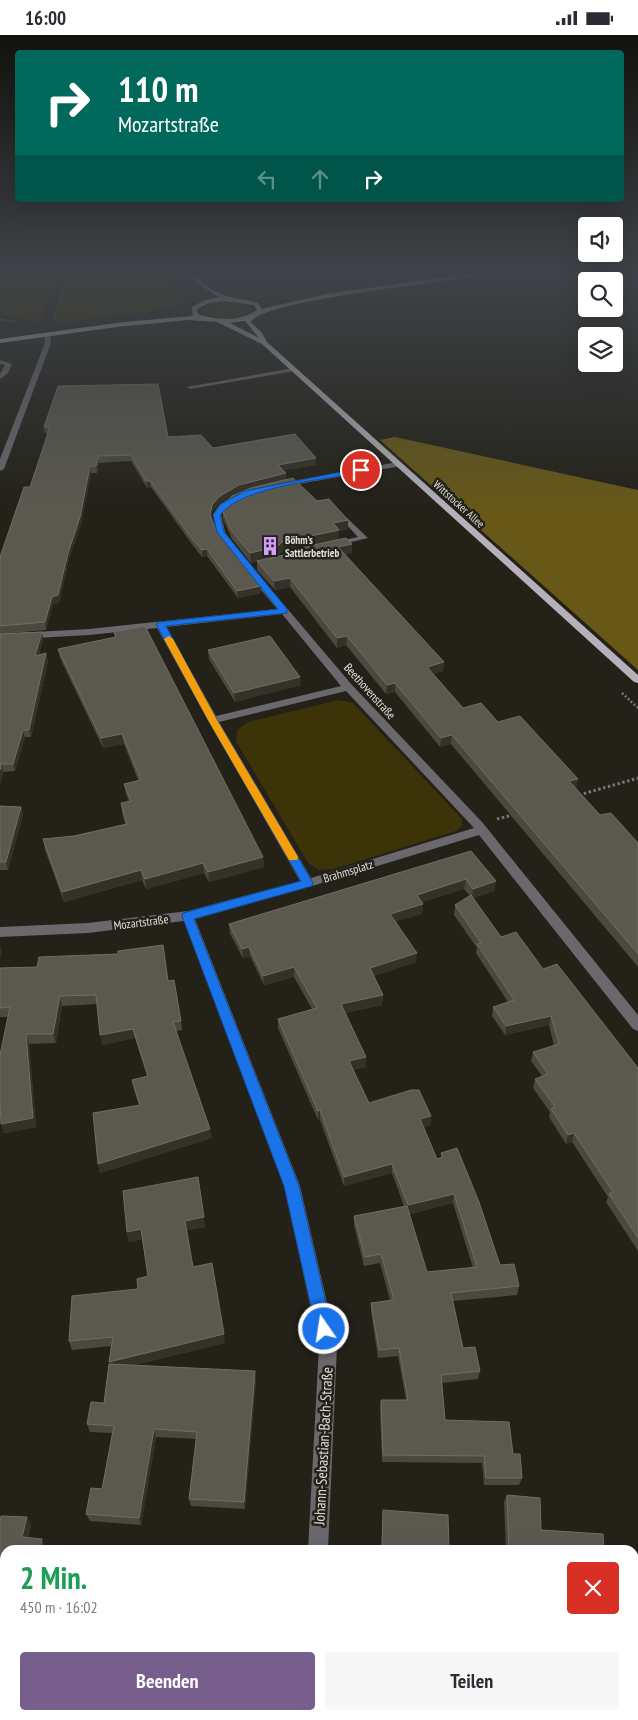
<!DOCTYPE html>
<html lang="de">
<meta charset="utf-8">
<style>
:root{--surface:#fff;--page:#f7f7f7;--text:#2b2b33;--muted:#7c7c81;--accent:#775e8d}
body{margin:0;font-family:"PT Sans Narrow",sans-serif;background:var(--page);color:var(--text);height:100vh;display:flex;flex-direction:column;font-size:19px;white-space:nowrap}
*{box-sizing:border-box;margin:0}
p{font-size:16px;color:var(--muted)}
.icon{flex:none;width:28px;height:28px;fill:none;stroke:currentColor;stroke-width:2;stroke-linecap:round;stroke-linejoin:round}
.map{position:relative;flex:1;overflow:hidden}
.side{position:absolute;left:0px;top:1510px;width:639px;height:175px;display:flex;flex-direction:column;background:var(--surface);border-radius:15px 15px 0 0;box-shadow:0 5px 20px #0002}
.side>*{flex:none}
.top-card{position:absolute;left:15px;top:15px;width:609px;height:152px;border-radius:5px;box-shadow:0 5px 20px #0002;background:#00695c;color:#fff;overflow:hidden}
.fabs{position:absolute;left:578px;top:182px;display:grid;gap:10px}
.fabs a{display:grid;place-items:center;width:45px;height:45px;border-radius:5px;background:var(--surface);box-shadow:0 5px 20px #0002;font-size:25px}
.pin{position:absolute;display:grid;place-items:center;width:42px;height:42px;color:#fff;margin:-21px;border:2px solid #fff;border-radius:50%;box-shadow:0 1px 5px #0007}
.me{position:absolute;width:55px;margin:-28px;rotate:347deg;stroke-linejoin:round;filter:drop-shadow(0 0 4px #0008)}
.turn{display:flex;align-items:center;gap:18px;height:105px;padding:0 20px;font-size:22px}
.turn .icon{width:65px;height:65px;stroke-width:2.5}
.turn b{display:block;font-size:35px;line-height:42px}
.lanes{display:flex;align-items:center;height:48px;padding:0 20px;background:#0003;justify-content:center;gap:25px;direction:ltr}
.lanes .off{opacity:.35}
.round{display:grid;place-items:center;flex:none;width:52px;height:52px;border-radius:5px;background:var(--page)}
.headline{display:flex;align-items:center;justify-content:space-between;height:85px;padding:0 20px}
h1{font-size:30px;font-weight:700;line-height:38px;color:#1e9e55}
.primary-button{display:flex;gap:10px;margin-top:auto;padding:10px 20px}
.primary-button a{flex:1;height:58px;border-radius:5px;background:var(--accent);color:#fff;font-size:20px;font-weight:700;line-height:58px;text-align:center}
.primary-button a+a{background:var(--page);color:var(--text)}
.status{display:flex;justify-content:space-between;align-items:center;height:35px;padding:0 25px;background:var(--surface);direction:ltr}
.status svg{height:14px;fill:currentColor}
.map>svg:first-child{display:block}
.green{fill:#3d3308}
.forest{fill:#675818}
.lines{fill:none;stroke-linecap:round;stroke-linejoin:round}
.path-far2{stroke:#7a7870;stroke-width:2;stroke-dasharray:1 1;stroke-linecap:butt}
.path-far1{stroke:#7a7870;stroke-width:2.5;stroke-dasharray:2 2;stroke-linecap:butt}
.path{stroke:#7a7870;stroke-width:3;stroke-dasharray:2.5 2.5;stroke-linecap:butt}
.minor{fill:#6a686d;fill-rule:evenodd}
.major{fill:#b5b0b9;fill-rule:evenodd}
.wall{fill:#4b493f;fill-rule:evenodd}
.shaded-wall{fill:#343228}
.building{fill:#5b594f;stroke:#706e64}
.route{fill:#1a73e8;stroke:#114b97}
.slow{fill:#f59e0b}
.labels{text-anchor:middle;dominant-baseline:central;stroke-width:5;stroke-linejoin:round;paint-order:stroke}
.far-street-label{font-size:11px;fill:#e0ded8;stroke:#232118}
.far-poi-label{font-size:11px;font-weight:bold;fill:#e0ded8;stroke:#232118;text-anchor:start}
.street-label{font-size:12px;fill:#e0ded8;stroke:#232118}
.near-street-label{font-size:15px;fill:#e0ded8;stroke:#232118}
</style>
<div class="status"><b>16:00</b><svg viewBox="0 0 49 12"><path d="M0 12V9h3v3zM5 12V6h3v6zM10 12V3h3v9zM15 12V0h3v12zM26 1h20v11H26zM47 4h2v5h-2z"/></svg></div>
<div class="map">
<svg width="638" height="1685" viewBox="0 0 638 1685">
<rect width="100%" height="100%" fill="#232118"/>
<path class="green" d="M0,239h59l-18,48 -41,-6z
M68,239h95l24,24 -15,10 -117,16z
M223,268l14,1 11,6c-9,11 -32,9 -43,3l1,-5z
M338,665l15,3 109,116v7l-6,5 -122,38 -15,1 -11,-7 -72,-122 1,-11 11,-8z"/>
<path class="forest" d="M395,402l243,53v180l-258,-230z"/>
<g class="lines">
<path class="path-far2" d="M0,284l16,3
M54,284l15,-45"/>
<path class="path-far1" d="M622,658l16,15"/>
<path class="path" d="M579,760l59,-17
M497,784l16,-4"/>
<path class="minor" d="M47,298l3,2 1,8 -47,126 -4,2v-12l45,-116 -1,-8z
M0,325l12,4 -4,9 -8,6v-5l5,-9 -5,-1z
M293,333l3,2 -1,1 -105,18 -3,-2z
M398,427h3v4l-120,21 -4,-2 4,-2z
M233,461l7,2 -14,10 -5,6 4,18 15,21 112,132 130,137 156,193v16l-5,-2 -154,-194 -167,51 -117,33 105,267 37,160 -9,204h-20l11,-204 -35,-160 -100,-265 -96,12 -88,4v-10l88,-4 100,-12 112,-30 -92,-161 -51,-92 -68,7 -89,5v-6l89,-5 188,-20 -43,-52 -17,-25 -4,-18 7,-10zM282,579l59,72 -125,30 -50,-89zM346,656l128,137 -163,50 -92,-156z
M347,483l21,20 -38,9v-4l28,-6 -15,-16z
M285,1680h22l-1,5h-22z"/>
<path class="major" d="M183,239c14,0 23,14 36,19 12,6 26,6 39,10l4,6 64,-15 141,-20h17c-12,5 -29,5 -41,7 -28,4 -184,22 -192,41l11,11 5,9 371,333v8l-4,-1 -372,-338 -45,-22 -29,-2 -71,7 -117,16v-4l124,-17 69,-6 -1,-9 13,-7 14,-3zM224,266l30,4 3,5c-18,12 -40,10 -59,4l-1,-5 12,-6zM243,286h2l14,17 -29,-15z"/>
</g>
<path class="wall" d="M58,351l110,51 45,11 103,17 -32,5 2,3v6l31,22 31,19v9l-9,2v8l-56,12 -6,5 75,-3 -7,2 99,107 -1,9 -10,3 30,34 35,14 80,57 -2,9 24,27 38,28v124l-187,-223 -11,3 -45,-55 -9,2 -40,-49 -9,3 -47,-61 -15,3 -18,-20v-9l-6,2 -19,-24 -9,-20 -1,-10 28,-20 -10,2 -20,11 -8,10 -1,6 4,9 46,66 -23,5 -31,-42 -5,1 -8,-10 -43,-60 -4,1 -16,-27 -32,2 -2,10h-6l-10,51 -12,35 -10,44 -6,1 -7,26 -46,4v-77l30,-70 18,-54h-3l-1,-6z
M42,597l1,7 -4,16 7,-2 2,8 -17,76h-6l-10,34 -12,1 -3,13v-151z
M114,597l149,225 1,10 -55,15 -5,-9 -58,16 -4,-9 -78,22 -19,-52 -2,-11 31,-3 51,-12 -3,-11 -1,-10 8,-1 -3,-8 -2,-10 14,-4 -14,-36 -21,4 -43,-90 -2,-9 57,-11z
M208,615l93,35 -66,17 -26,-43z
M0,771l21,1 2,7 -15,56h-8z
M471,816l25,30 -2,10 -21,7 28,39 42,32 95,99v183l-32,-49 2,-5 -36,-55 -6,2 -17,-27 1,-5 -17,-24 2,-9 7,-3 -11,-15 2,-9 21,-6 -5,-21 -44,10 -13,-19 1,-9 15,-5 -32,-49 1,-5 -23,-33 1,-10 15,-9 -6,-7 -42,13v12l-26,7 20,41 -42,14 9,19 -1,10 -37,8 21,54 -13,3 16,33 62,13 -1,9 -6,2 13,32 4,-1v-5l59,112 19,21 -2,9 -64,6 10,47 17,23 -2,8 -36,4 3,37 68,34 9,24 -3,7h-35l-2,-22 -100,-1 -2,-54 1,-8h25l-8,-44 -20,2 -7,-47v-8l19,-3 -10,-37 -16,3 -10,-41v-9l50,-10 -12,-33 -48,13 -24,-66h-2l-40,-92v-9l34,-10 -18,-32 -30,8 -14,-29 -7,2 -13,-24 -1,-10zM453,1168l20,65 -46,4 -18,-58z
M0,933l168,13 13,40 1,9 -6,1 36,107 -112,35 -2,-9 41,-59 -5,-15 -2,-10 15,-4 -12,-38 -33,7 -5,-41 -35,2 -6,37 -27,1 7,83 -32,6 4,-116h-8z
M205,1192l-19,3 7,37 32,76 -91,22 122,15 -11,129 -54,-3 -2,-7 7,-60 -40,-2 -15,88 -51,-4 -4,-7 16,-25 10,-56 -22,-1 -3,-8 17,-21 6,-39 -1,-2 2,-16 -39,4 -3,-9 69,-52 10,-13 -6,-37 -13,3 -2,-10z
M507,1460l34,35 63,20h-98l-2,-48z
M383,1475l66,40h-68z
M0,1487l31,3 -3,13 18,9 -1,3h-40v49h-5z
M599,1680h35l4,5h-39z"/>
<path class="shaded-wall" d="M99,421v7l-2,10 -1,-7z
M316,423v7l-38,6v-6z
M90,431l1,7 -10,51 -12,35 -10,44 -6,1 -7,26 -1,-8 7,-25 16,-44z
M286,438v6l-46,12 -20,11 -8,10 -1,9 -1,-6 2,-10 8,-9 19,-11z
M146,446h4l1,6 -4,1z
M348,485v9l-9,2v8l-56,12 -6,5 -26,7 -1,-10 83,-30z
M352,509v9l-14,3v-9z
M207,514v7l-5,1v-7z
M290,543v9l-15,3 -1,-9z
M261,551v7l-23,5 -1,-7z
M42,597l1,7 -6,24 -2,-7z
M347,601l-1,9 -9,3v-10z
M46,618l2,8 -17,76 -2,-7z
M444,627l-1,9 -17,5 1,-9z
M300,642l1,8 -66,17 -1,-9z
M395,648v9l-9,2 1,-9z
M23,695l2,7 -10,34 -2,-7z
M122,699l2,10 -21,4 -2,-10z
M452,700l-1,9 -11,3 1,-9z
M1,729l2,8 -3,13v-15z
M578,744l-2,9 -7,-7z
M21,772l2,7 -15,56 -2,-8z
M263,822l1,10 -55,15 -1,-10z
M203,828l1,10 -58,16 -1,-10z
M141,835l1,10 -78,22 -2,-10z
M466,844l-2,10 -48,15 1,-9z
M496,846l-2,10 -22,7 1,-9z
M423,869l-1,10 -32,9v-9z
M0,910l2,7 -2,9z
M249,912l1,9 -7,2 -1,-9z
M417,918l-1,9 -46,15v-9z
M294,932v10l-30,8 -1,-9z
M383,960l-1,10 -41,9v-10z
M60,961l2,10 -6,37 -3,-9z
M551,981l-2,9 -44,10 1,-9z
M133,994l2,9 -33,7 -2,-10z
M26,999l3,10 7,83 -32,6 -3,-9z
M366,1022v10l-17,4v-10z
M320,1075v10h-2v-9z
M431,1081l-1,9 -11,3 1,-9z
M210,1094l2,9 -112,35 -2,-9z
M574,1098l-2,9 -6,2 2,-9z
M392,1129v9l-48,13v-9z
M454,1159l-1,9 -46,11 1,-9z
M204,1182l1,10 -19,4 -1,-10z
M141,1194l2,10 -14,3 -2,-10z
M224,1299l1,9 -113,27 -3,-8z
M255,1336l1,9 -11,129 -1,-7z
M154,1394l2,8 -15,88 -2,-7z
M27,1482l4,8 -4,20 -5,-8z
M42,1504l4,8 -1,3h-5z
M107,1680h4l-1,5h-3z
M242,1680h2l-1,5h-2z"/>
<path class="building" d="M158,349l10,53 33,-2 12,13 82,-14 21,24 -38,7 8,8 -47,12 -19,11 -8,9 -2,10 5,12 46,59 -24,5 -30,-42 -5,1 -9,-10 -43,-59h-4l-15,-26 -32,1 -3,10h-6l-10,51 -12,36 -10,42 -6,2 -7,25 -45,4v-69l24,-70h6l20,-60h-6l14,-41z
M293,443l24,23 12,-2 19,21 -15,3 6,7 -57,12 -5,5 -27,6 -19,-23 -9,-21 1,-4 9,-9 19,-8z
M346,503l6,6 -14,3 106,115 -17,5 36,41 18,-5 17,19 22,-6 58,63 -9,2 31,34 11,-2 27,30v111l-186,-219 -11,3 -46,-55 -8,2 -40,-49 -10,2 -47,-60 -16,3 -17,-20 27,-6 6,-5z
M145,591l118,231 -55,15 -5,-9 -58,16 -4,-9 -79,22 -19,-53 31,-3 53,-12 -6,-21 10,-2 -7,-17 17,-4 -19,-46 -21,4 -43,-89 58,-12 -2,-5z
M42,597l-7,24 11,-3 -17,77h-6l-10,34h-12l-1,6v-136z
M270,601l30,41 -66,16 -26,-43z
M0,771l21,1 -15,55h-6z
M471,816l25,30 -23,8 -7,-10 -49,16 6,9 -33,10 27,39 -47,15 13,27 -42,9 25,53 -17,4 20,42 42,-13h8l12,26 -11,3 17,40 6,-2 -2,-4 16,-5 22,54 21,63 14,-1 5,22 -68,7 12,55 12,-1 5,24 -39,4 4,45 64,2 4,32h7l2,24h-36l-2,-22 -101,-1 -2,-55h27l-9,-52 -20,2 -8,-47 23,-3 -13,-46 -16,3 -11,-41 53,-10 20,66 50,-5 -23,-73 -46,11 -16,-41 -48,13 -24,-67 -2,1 -40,-92 39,-11 -23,-41 -31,9 -14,-29 -7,2 -13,-25z
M471,860l30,42 15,-5 27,37 14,-5 81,104v170l-29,-44 4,-2 -39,-59 -6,2 -17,-26 4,-2 -20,-28 13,-5 -15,-22 26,-8 -8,-28 -45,10 -13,-19 21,-7 -37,-56 4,-1 -26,-38z
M163,910l5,36 6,-1 7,41 -8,1 37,107 -112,35 -5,-51 47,-8 -8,-25 16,-4 -15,-47 -33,6 -4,-40 -36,1 -7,38h-27l7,84 -32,6 -1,-21v-48l10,-48 -10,1v-40l37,-1 2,-10 79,-3v-3z
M198,1142l6,40 -19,4 8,46 19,-4 12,71 -115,28 4,-25 -44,4 3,-45 66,-7 -1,-10 11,-3 -7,-47 -14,3 -4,-41z
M109,1329l146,7 -11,131 -55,-3 8,-67 -43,-3 -15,89 -53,-4 5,-26 11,1 12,-63 -27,-2 4,-22 13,1z
M507,1460l33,3 1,32 62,4 1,16h-95z
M383,1475l65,5 1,35h-67z
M1,1481l26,1 -5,20 20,2 -2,11h-35v43l-5,-1v-70z
M0,1619h5v61h102v5h-107z
M634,1651l4,1v33h-35v-5h31z
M173,1680h69l-1,5h-69z
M373,1680h67v5h-68z"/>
<linearGradient id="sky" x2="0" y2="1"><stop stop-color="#13120d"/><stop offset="0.5" stop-color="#3f4348"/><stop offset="1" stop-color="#3f4348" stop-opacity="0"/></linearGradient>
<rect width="638" height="475" fill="url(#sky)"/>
<path class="route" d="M361,433l2,4c-36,8 -120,13 -143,43l4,17 63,77v4l-121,13 51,94 96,163 -1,3 -118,33 105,267 33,143 -2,5 -6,2 -5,-2 -3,-5 -32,-143 -102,-270 1,-3 118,-32 -93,-161 -52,-96 4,-2 118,-13 -61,-77 -4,-17 8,-11 24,-13z"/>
<path class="slow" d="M169,601l4,3 44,81 81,137 -1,3h-8l-81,-140 -44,-81z"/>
<defs>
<g id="building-bare" transform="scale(1.5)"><path d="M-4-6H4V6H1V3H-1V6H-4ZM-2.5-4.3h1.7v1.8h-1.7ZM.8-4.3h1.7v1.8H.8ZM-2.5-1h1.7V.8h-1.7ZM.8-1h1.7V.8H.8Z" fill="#d49cfc" stroke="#232118" stroke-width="2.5" paint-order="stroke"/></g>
</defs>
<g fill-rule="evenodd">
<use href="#building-bare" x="270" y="511"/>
</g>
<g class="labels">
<g class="far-street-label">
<text transform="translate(459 469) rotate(42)">Wittstocker Allee</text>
</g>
<g class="far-poi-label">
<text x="285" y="505">Böhm’s<tspan x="285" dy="13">Sattlerbetrieb</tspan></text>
</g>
<g class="street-label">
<text transform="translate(370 656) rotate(48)">Beethovenstraße</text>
<text transform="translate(348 836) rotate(-17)">Brahmsplatz</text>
<text transform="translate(141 887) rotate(-7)">Mozartstraße</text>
</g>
<g class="near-street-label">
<text transform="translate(323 1411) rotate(-87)">Johann-Sebastian-Bach-Straße</text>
</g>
</g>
</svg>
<div class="fabs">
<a><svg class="icon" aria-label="sound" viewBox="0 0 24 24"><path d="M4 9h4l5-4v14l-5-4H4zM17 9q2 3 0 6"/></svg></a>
<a><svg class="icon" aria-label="search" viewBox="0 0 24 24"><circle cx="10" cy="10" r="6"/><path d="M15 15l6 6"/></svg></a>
<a><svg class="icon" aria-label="layers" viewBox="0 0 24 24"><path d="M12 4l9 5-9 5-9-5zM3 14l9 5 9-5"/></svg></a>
</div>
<div class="pin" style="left:361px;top:435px;background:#d93025"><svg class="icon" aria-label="arrive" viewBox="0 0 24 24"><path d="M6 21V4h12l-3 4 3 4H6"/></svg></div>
<svg class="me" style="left:324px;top:1294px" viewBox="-20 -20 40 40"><circle r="17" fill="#1a73e8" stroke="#fff" stroke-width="3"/><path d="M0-11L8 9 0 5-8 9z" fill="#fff"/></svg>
<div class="top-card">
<div class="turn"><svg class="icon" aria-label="right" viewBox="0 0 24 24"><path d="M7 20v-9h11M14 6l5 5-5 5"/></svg><div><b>110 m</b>Mozartstraße</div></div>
<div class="lanes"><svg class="icon off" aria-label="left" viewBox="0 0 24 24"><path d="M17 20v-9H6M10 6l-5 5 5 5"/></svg><svg class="icon off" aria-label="ahead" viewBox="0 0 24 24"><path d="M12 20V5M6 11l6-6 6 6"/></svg><svg class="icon" aria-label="right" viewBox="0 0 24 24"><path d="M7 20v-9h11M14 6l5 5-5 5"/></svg></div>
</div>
<section class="side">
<div class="headline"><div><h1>2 Min.</h1><p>450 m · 16:02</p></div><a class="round" style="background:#d93025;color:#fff"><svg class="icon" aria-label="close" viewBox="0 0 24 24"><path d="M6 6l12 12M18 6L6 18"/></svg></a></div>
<div class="primary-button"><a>Beenden</a><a>Teilen</a></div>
</section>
</div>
